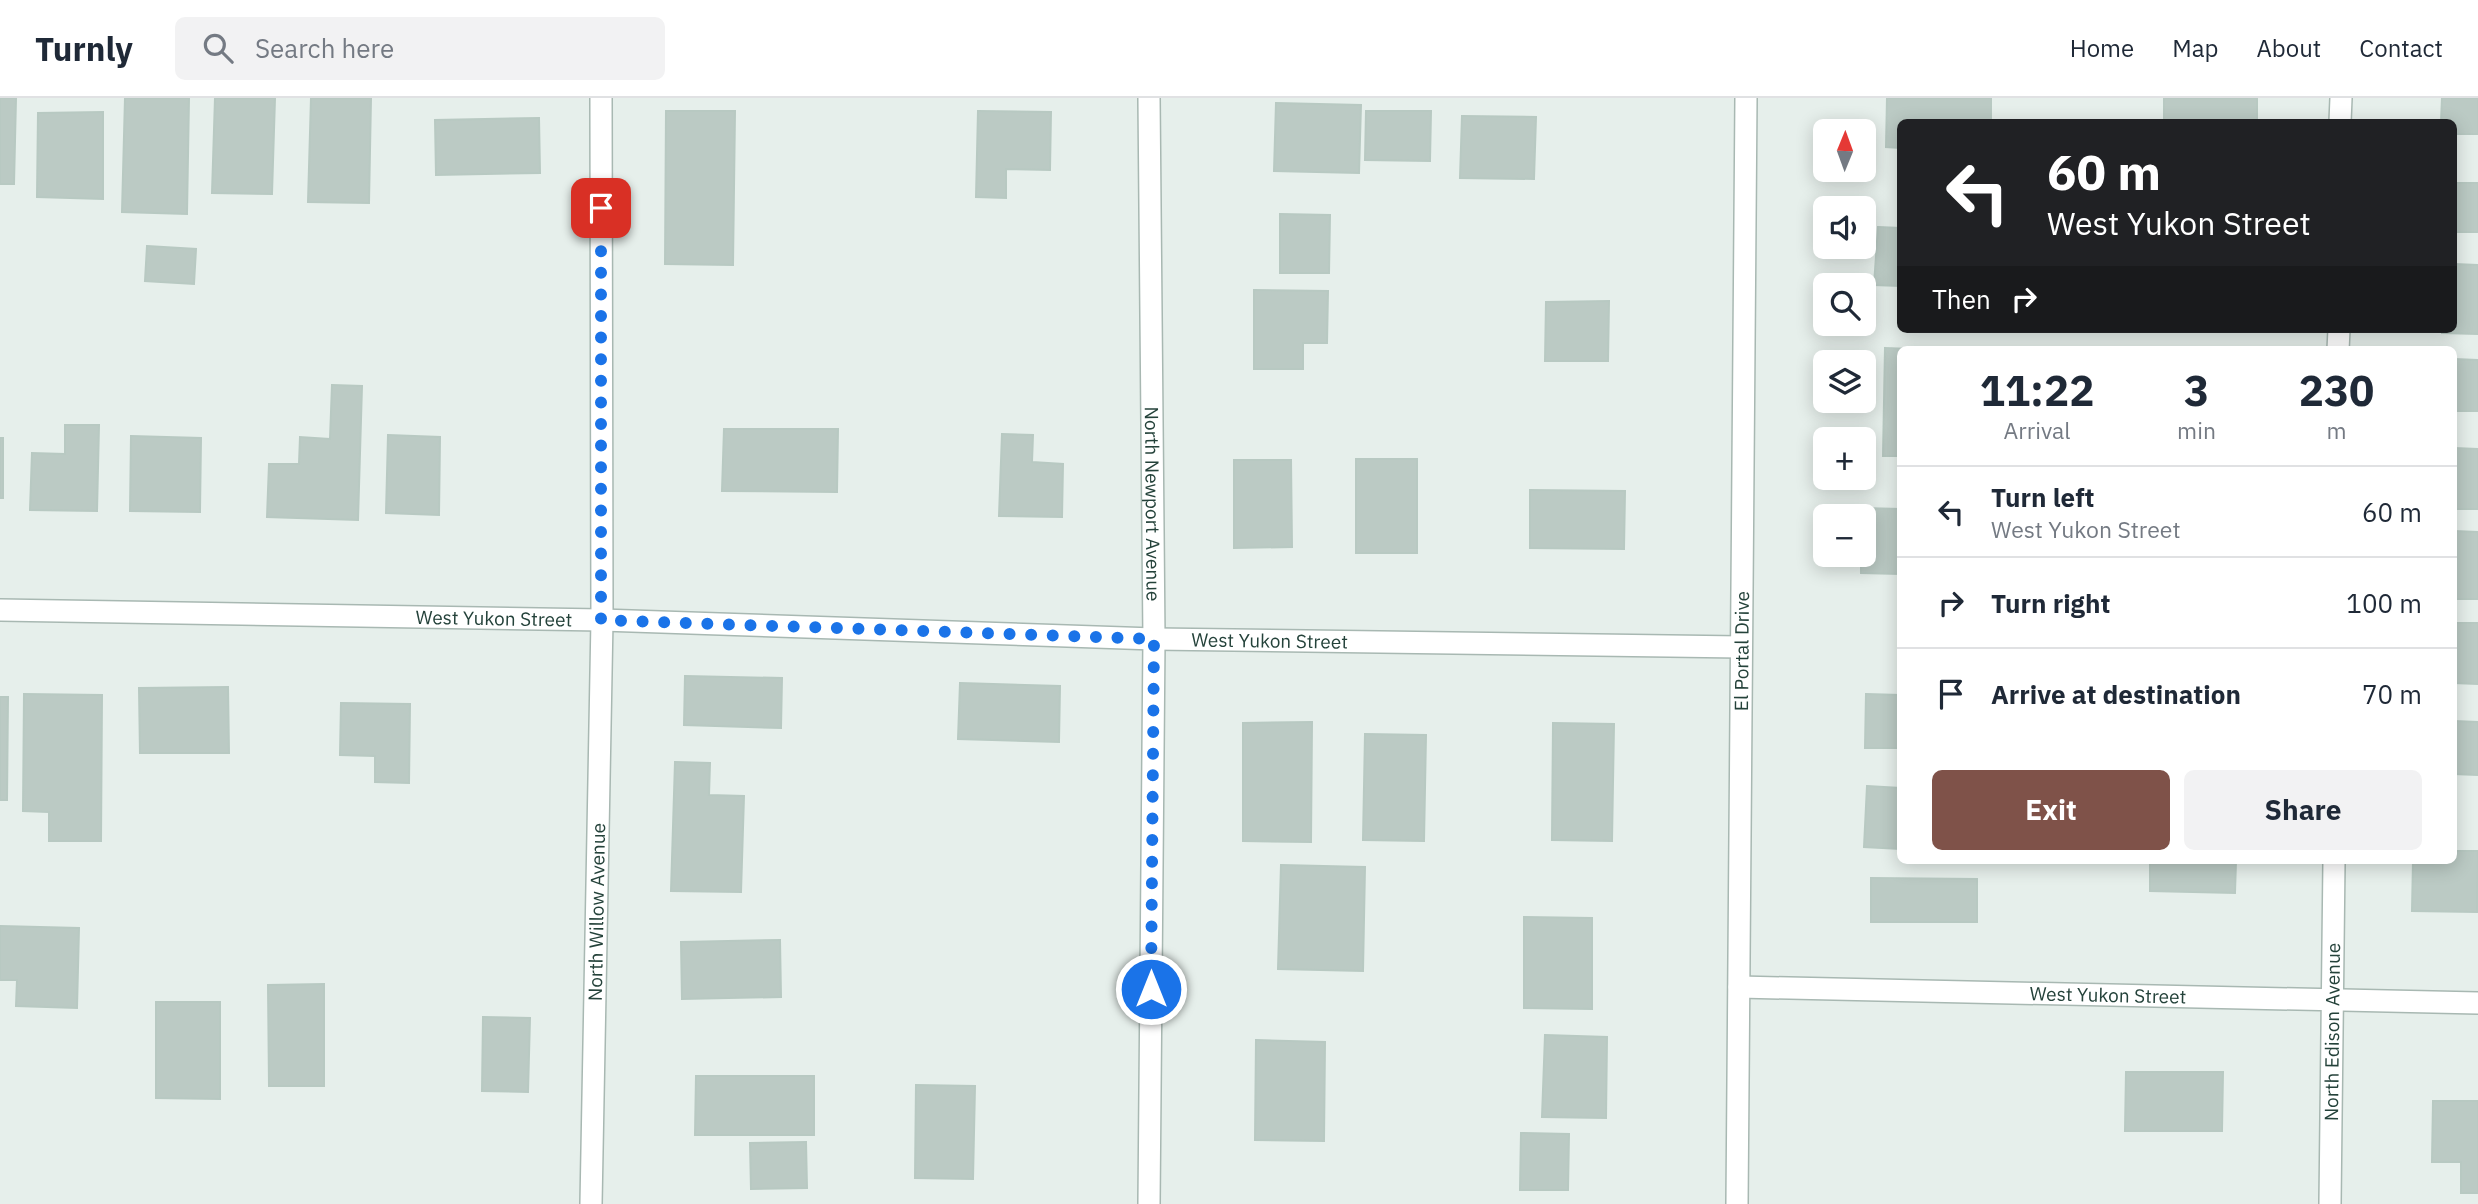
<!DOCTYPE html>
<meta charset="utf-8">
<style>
:root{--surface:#fff;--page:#f2f2f3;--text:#1f2937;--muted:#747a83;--line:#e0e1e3;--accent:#7f5249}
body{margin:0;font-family:"IBM Plex Sans",sans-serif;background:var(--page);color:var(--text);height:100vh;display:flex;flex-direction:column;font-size:26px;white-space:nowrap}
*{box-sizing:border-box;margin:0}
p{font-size:23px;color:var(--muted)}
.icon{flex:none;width:38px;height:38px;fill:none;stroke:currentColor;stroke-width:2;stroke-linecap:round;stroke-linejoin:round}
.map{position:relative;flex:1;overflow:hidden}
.side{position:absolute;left:1897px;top:248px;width:560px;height:518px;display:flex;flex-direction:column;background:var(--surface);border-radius:10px;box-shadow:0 4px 18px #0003}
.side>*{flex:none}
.top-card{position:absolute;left:1897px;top:21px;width:560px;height:214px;border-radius:10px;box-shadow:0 4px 18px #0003;background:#202124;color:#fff;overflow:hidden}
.needle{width:46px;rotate:1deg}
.tools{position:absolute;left:1813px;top:21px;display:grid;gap:14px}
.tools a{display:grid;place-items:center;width:63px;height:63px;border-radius:10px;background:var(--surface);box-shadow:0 4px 18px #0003;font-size:35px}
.pin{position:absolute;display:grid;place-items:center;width:60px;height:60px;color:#fff;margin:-30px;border-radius:14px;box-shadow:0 4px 10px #0006}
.me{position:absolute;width:77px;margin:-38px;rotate:0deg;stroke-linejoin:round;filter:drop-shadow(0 0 5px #0008)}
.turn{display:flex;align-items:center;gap:24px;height:147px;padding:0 35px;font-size:32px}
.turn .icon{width:91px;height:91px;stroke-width:2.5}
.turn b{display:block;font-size:49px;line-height:60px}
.then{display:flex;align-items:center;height:66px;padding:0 35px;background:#0003;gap:14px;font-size:26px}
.eta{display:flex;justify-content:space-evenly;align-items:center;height:119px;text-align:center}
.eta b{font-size:42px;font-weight:800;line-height:49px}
.cta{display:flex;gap:14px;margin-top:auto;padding:14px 35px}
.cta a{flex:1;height:80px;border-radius:10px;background:var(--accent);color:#fff;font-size:28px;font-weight:800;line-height:80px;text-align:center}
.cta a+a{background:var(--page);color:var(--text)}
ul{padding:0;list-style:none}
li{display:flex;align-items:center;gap:21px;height:91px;padding:0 35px;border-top:2px solid var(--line)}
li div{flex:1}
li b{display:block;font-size:26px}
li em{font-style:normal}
header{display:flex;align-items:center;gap:42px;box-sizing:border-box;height:98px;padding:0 35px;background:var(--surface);border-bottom:2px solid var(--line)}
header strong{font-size:33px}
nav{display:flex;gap:38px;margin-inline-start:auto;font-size:24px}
.search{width:490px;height:63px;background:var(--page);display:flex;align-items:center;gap:18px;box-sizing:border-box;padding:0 24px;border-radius:10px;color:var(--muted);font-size:26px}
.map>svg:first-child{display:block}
.building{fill:#bbcac4;stroke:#b8c9c2;stroke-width:2}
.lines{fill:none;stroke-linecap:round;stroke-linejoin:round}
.service-casing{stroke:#a8b8b2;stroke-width:24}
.minor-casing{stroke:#a8b8b2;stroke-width:24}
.service{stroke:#fff;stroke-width:21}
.minor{stroke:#fff;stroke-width:21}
.route{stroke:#1a73e8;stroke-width:12;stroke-dasharray:0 21.6}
.labels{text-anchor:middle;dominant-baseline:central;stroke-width:7;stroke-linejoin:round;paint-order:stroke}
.street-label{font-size:19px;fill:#24423a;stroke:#f7fbf9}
</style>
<header>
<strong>Turnly</strong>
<div class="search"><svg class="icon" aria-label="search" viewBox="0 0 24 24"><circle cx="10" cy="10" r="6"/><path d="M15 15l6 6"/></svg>Search here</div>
<nav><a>Home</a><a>Map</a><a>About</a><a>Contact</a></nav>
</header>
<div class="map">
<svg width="2478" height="1106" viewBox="0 0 2478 1106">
<rect width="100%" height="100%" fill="#e6efeb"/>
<path class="building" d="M0,0h16l-2,86h-14z
M125,0h64l-2,116 -65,-2z
M215,0h60l-3,96 -60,-1z
M311,0h60l-2,105 -61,-1z
M1887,0h104v24h-91v26l-14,-1z
M2164,0h93v24h-63v-1l-30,-1z
M2442,0h36v36h-24v-12h-13z
M1276,5l85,2 -2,68 -85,-2z
M666,13h69l-2,154 -68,-1z
M978,13l73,1 -1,58 -44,-1v29l-30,-1z
M1366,13h65l-1,50 -65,-1z
M103,14v87l-66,-2 1,-84z
M1462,18l74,1 -2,62 -74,-1z
M539,20l1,55 -104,2 -1,-55z
M2454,85h24v49h-24z
M1280,116l50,1 -1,58h-49z
M1878,129l22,1v58l-26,-1z
M147,148l49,3 -2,35 -49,-3z
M2454,166l24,1v69l-36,-1v-4h12z
M1254,192l74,1 -1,52h-24v26h-49z
M1609,203l-1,60h-63l1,-59z
M1885,250l52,2h-37v106h-17z
M2454,261l24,1v51h-24z
M332,287l30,1 -4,134 -91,-3 2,-53h30l1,-27 30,2z
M65,327h34l-2,86 -67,-1 2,-57 33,1z
M724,331h114l-1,63 -115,-1z
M1002,336l31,1 -1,27 31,2 -1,53 -63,-1z
M388,337l52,2 -1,78 -53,-2z
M131,338l70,2 -1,74 -70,-1z
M0,340h3v60h-3z
M2454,350l24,1v60h-24z
M1356,361h61v94h-61z
M1234,362h57l1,87 -58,1z
M1530,392l95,1 -1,58 -94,-1z
M1862,410l38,1v65l-39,-1v-18h3z
M2454,433l24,1v67h-24z
M1900,510v69h-2z
M2454,525h24v61l-24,-1z
M685,578l97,2 -1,50 -97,-3z
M960,585l100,3 -1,56 -101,-3z
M228,589l1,66h-89l-1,-65z
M24,596l78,1 -1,146h-52v-29l-26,-1z
M1866,596l34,1v53h-35z
M0,599h8l-1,103h-7z
M341,605l69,1 -1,79 -34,-1v-26l-35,-1z
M2454,623l24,1v53l-24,-1z
M1312,624l-1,120 -68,-1v-118z
M1553,625l61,1 -2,117 -60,-1z
M1365,636l61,1 -2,106 -61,-1z
M675,664l35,1 -1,32 35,1 -3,96 -70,-1z
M1867,688l33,2v61l-36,-2z
M2454,753h24l-1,61 -65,-1 1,-50h41z
M2150,763h86l-1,32 -85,-2z
M1281,767l84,2 -2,104 -85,-2z
M1871,780l106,1v43h-106z
M1524,819l68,1v91l-68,-1z
M0,828l79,2 -2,80 -61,-2 1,-26h-17z
M780,842l1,57 -99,2 -1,-57z
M324,886v102h-55l-1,-101z
M156,904h64v97l-64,-1z
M483,919l47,1 -2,74 -46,-1z
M1545,937l62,2 -1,81 -64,-1z
M1256,942l69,2 -1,99 -69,-1z
M2126,974h97l-1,59h-97z
M696,978h118v59h-119z
M916,987l59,1 -2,93 -58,-1z
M2433,1003h45v92h-17v-31h-29z
M1521,1035l48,1 -1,56h-48z
M806,1044l1,46 -56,1 -1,-46z"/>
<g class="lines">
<g class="service-casing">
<path id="service" d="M601,0l1,522"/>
</g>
<g class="minor-casing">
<g id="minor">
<path id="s1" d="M1149,0l5,541 -5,565"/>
<path d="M2340,24l1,-24"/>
<path d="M2338,252l1,-21"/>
<path id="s2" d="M0,512l602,10 552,19 587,8"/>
<path id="s3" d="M1739,889l739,16"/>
<path id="s4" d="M591,1106l11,-584"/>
<path id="s5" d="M1737,1106l9,-1106"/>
<path id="s6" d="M2330,1106l4,-343"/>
</g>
</g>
<use href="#service" class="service"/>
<use href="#minor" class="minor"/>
</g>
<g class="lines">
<path class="route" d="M601,110v412l553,19 -3,350"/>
</g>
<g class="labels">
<g class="street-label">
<text stroke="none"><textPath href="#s1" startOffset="406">North Newport Avenue</textPath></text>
<text stroke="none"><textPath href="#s2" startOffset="494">West Yukon Street</textPath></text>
<text stroke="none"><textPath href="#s2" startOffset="1270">West Yukon Street</textPath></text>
<text stroke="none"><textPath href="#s5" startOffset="553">El Portal Drive</textPath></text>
<text stroke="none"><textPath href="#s4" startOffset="292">North Willow Avenue</textPath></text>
<text stroke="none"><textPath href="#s3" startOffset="369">West Yukon Street</textPath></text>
<text stroke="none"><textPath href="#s6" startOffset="172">North Edison Avenue</textPath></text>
</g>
</g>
</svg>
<div class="tools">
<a><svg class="needle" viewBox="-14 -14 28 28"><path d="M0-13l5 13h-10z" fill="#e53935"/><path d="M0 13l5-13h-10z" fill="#747a83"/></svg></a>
<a><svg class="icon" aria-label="sound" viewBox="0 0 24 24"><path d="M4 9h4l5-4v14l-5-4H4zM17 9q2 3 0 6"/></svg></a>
<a><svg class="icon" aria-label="search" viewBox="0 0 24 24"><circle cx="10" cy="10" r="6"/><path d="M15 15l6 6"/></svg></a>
<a><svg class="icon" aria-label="layers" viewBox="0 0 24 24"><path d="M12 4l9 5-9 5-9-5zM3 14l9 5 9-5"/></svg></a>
<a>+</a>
<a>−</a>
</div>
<div class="pin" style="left:601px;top:110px;background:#d93025"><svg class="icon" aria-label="arrive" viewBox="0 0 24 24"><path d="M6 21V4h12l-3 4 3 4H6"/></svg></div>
<svg class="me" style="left:1151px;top:891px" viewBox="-20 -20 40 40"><circle r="17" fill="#1a73e8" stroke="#fff" stroke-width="3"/><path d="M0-11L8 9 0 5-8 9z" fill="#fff"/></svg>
<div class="top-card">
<div class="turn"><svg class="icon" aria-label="left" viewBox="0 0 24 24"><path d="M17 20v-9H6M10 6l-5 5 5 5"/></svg><div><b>60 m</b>West Yukon Street</div></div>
<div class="then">Then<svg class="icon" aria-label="right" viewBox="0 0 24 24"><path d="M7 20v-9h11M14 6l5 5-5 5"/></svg></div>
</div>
<section class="side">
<div class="eta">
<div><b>11:22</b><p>Arrival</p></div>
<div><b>3</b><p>min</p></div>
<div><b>230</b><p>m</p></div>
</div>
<ul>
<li><svg class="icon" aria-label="left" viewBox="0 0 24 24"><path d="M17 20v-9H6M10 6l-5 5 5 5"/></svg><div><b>Turn left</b><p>West Yukon Street</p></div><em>60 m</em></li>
<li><svg class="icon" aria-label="right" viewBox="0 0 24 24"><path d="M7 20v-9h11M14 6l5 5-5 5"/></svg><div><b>Turn right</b></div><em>100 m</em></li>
<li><svg class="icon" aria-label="arrive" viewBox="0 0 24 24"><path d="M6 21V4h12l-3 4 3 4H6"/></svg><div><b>Arrive at destination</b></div><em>70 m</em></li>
</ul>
<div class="cta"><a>Exit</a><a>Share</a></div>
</section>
</div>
